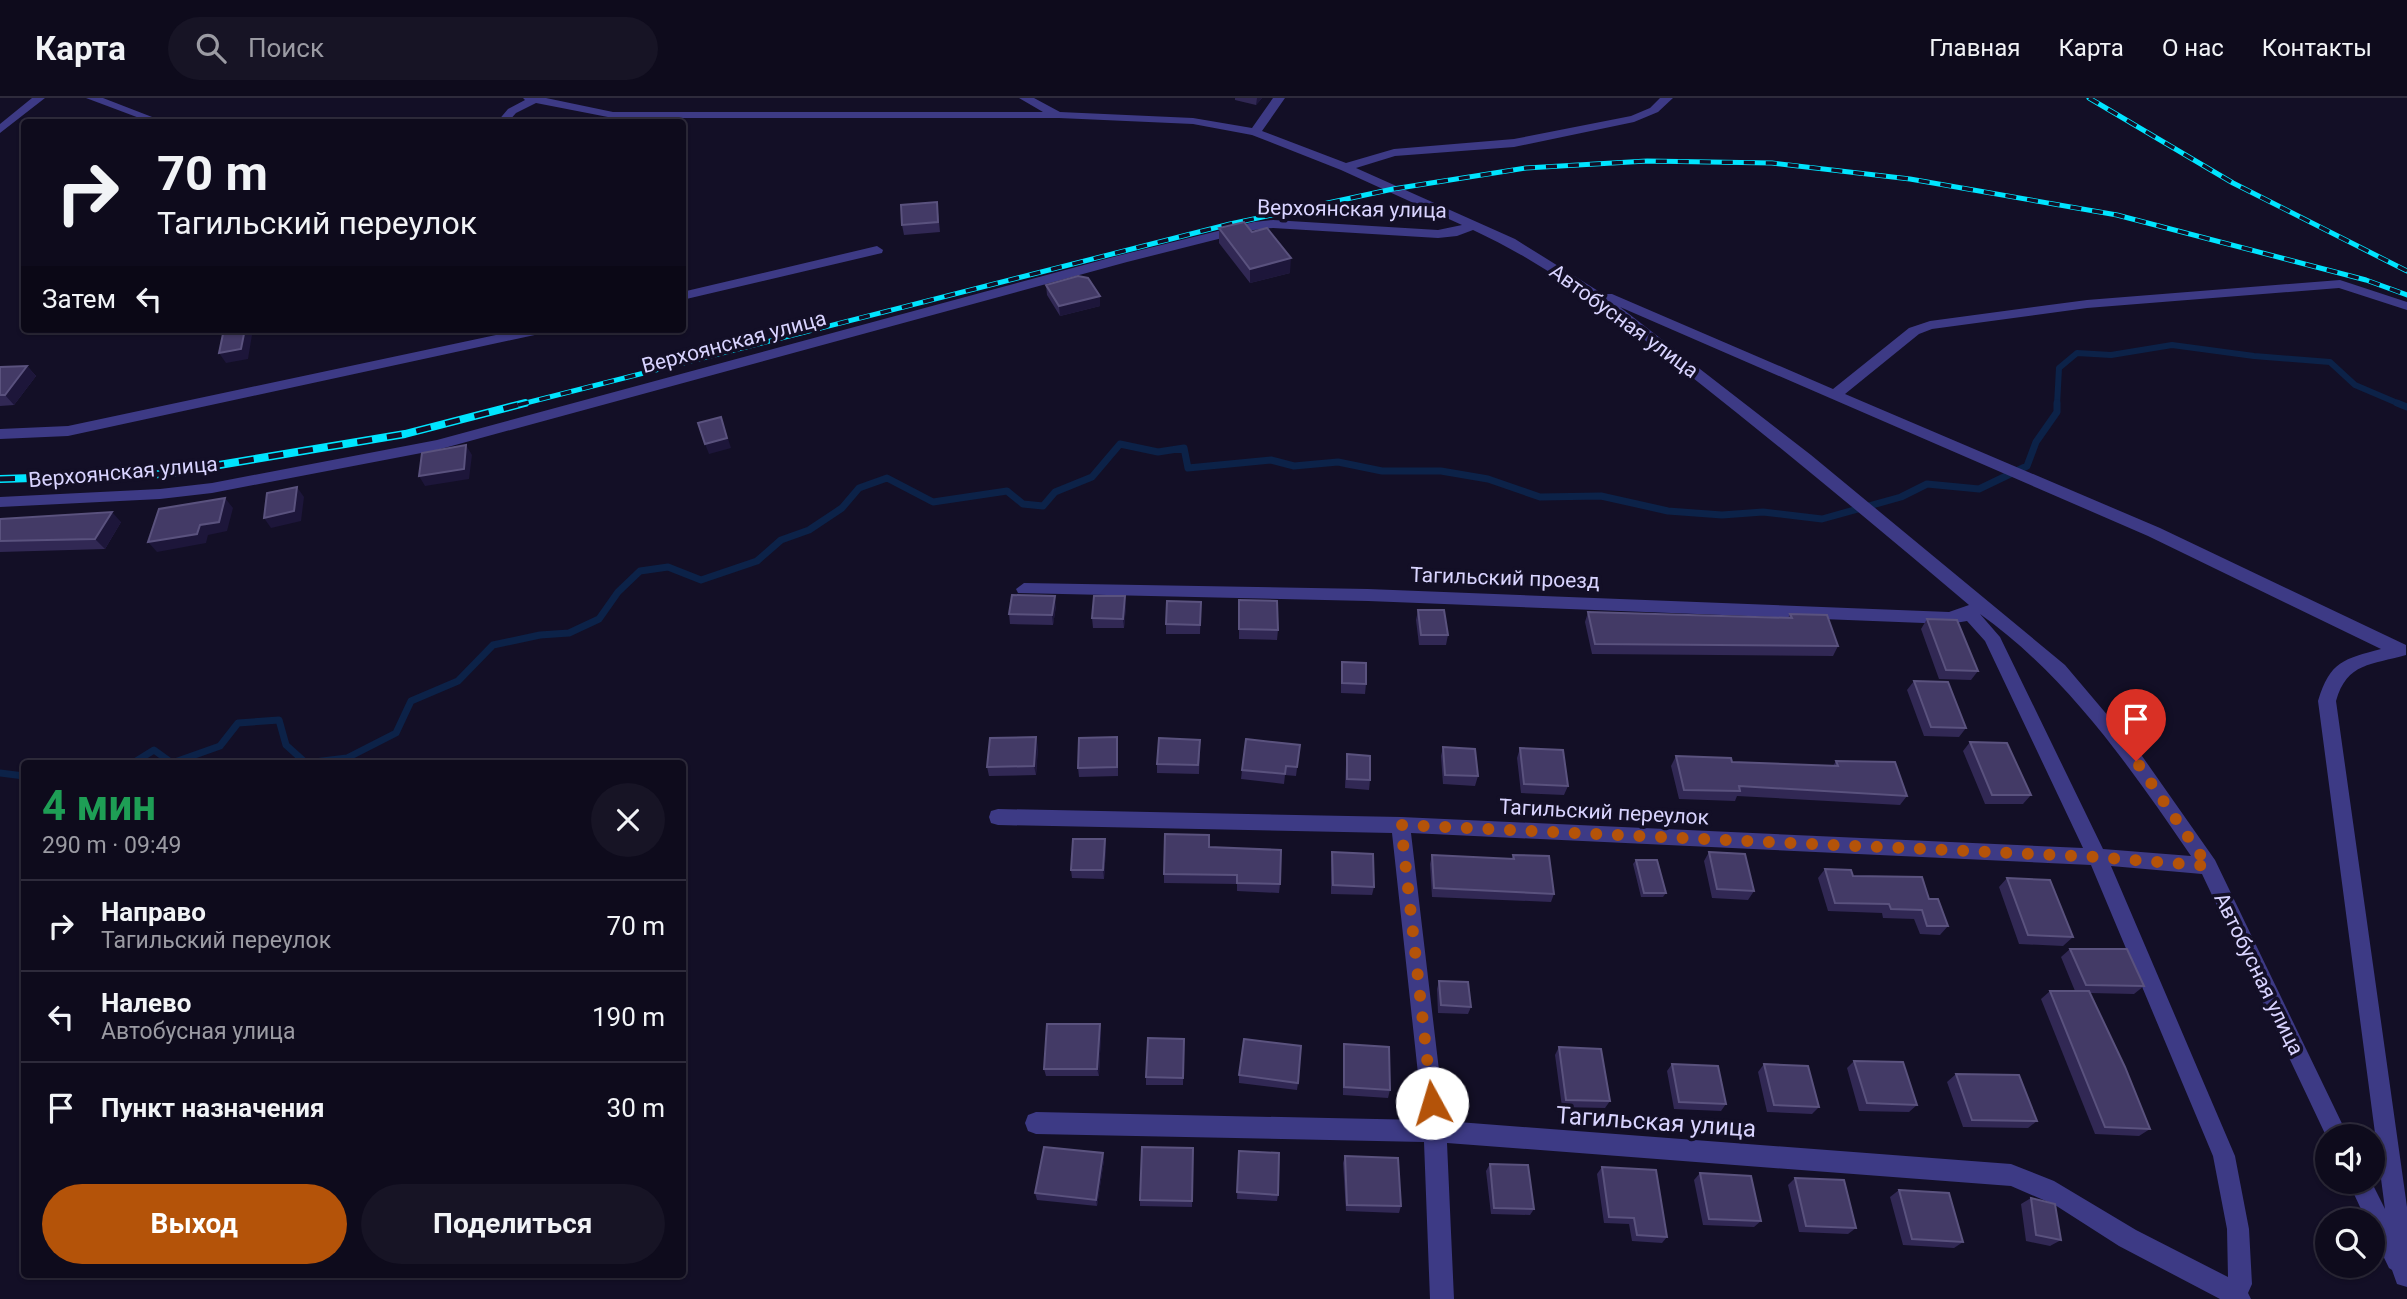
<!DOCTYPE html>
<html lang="ru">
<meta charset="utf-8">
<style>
:root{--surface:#0e0b1c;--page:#171425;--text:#f1f3f6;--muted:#9b9ba3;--line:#2e2b3b;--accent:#b45309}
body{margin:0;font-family:Roboto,sans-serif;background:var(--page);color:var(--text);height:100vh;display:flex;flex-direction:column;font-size:26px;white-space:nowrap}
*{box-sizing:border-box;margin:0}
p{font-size:23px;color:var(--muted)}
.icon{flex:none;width:38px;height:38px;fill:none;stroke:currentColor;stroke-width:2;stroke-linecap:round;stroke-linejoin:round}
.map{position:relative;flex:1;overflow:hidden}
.panel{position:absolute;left:21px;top:662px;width:665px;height:518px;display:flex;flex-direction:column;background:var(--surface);border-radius:7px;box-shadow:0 2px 5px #0004,0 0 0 2px var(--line)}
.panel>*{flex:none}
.hud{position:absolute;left:21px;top:21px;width:665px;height:214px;border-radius:7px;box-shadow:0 2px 5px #0004,0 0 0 2px var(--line);background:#0e0b1c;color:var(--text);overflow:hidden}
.tools{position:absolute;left:2315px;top:1026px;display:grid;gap:14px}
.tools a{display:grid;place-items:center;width:70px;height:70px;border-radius:50%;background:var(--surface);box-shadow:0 2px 5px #0004,0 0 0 2px var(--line);font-size:35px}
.pin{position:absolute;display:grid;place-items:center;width:60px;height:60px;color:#fff;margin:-72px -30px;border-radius:50% 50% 50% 0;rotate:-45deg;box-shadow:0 0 7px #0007}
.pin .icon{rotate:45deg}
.me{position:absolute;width:77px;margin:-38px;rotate:354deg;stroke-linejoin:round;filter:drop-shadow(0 0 5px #0008)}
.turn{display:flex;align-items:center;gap:24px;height:147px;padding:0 21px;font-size:32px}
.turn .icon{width:91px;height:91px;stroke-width:2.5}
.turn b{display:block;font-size:49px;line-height:60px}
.then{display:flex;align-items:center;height:66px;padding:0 21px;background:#0003;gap:14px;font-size:26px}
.round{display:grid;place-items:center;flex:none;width:74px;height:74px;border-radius:37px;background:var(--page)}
.overview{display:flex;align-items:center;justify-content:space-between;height:119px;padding:0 21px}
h1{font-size:42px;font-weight:700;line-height:52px;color:#1e9e55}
.action{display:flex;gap:14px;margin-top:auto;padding:14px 21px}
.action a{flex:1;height:80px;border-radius:42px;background:var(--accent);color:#fff;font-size:28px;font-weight:700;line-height:80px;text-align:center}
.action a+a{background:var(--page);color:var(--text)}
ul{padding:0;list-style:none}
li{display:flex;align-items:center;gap:21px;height:91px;padding:0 21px;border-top:2px solid var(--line)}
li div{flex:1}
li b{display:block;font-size:26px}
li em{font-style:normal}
header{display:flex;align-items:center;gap:42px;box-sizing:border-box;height:98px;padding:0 35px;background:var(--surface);border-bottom:2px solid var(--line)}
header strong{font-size:33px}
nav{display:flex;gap:38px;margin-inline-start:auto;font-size:24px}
.search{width:490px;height:63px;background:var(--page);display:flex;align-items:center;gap:18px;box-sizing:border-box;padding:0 24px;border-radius:38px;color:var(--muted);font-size:26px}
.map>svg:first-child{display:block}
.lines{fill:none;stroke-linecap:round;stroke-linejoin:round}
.stream-far1{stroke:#0c2248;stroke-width:6}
.stream{stroke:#0c2248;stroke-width:7}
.minor{fill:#3d3a85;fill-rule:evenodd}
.rail-far1-casing{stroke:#00e5ff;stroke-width:5}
.rail-casing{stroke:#00e5ff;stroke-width:8}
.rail-far1{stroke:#130f26;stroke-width:3.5;stroke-dasharray:11;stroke-linecap:butt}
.rail{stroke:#130f26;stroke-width:5;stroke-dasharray:15;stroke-linecap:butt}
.wall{fill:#312854}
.shaded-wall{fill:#1d163a}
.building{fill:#433a66;stroke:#5a527e;stroke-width:2}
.route{stroke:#b45309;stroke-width:12;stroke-dasharray:0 21.6}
.labels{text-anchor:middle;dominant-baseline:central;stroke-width:7;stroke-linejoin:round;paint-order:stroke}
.street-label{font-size:21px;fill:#d9d4ff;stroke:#130f26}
.near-street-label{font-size:24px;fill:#d9d4ff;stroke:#130f26}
</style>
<header>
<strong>Карта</strong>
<div class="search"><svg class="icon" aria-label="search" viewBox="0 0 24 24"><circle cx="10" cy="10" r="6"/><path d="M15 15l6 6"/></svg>Поиск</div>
<nav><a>Главная</a><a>Карта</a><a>О нас</a><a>Контакты</a></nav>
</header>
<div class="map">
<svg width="2407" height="1201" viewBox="0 0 2407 1201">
<rect width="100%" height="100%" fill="#130f26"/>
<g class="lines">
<path class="stream-far1" d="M2057,307l2,-37 18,-15 34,2 61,-10 82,11 76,6 25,23 47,20"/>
<path class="stream" d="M2397,305l10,4
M133,665l21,-13 18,13 48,-17 18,-23 41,-3 7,25 20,18 41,-5 49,-25 15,-32 47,-20 35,-36 47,-10 29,-2 30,-14 19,-27 22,-21 28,-4 33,13 56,-19 24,-21 28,-10 33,-22 17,-20 28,-10 46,24 74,-11 16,13 20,2 12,-14 37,-15 28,-33 38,8 26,-4 4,20 83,-8 23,6 44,-4 44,9h59l47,8 52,18 61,-1 67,15 54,4 41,-3 59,7 79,-22 26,-13 52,5 48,-23 9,-24 21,-30v-9
M0,675l24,3"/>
<path class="minor" d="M32,0h13l-45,35v-9z
M86,0h17l62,24h-15z
M523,0h23l67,14h430l-24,-14h15l26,14 133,6 59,10 21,-30h12l-23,33 84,32 48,-14 120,-10 117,-23 19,-8 10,-10h13l-15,14 -24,10 -120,25 -119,9 -39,12 159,71 88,55h9l221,95 76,-61 21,-7 157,-21 253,-20 67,22v8l-68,-22 -252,20 -155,21 -13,5 -74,60 315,134 246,117v10c-34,10 -59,7 -70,46l71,506v80l-10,-3 -5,-14 -3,-2 -16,-33v-15h-7l-18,-39h23l14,28 -67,-508c12,-40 26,-42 63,-52l-233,-113 -528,-229 191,148 254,210 77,91 73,104 133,276h-20v4l-126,-266 -91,-8 124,290 14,73 3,55 -4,9 3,6h-31l-101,-53 -64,-41 -44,-19 -564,-43 7,156h-24l-6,-157 -388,-8 -8,-3 -3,-8 3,-8 8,-3 387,8 -31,-287 -394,-8 -7,-2 -2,-6 2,-6 7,-2 403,8 682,31 -98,-207 -18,-20 -18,3 -581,-23 -350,-8 -2,-4 8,-6 344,6 581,23 20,-7c-91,-77 -182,-153 -276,-227 -71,-56 -138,-110 -220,-148l-16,6 -19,2 -165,-10 -19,2 -127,32 -690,188 -225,43 -52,6 -160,8v-10l160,-8 52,-6 225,-43 680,-184 137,-34 19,-2 165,10 24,-5 -121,-55 -89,-35 -59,-11 -134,-6h-446l-77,-15 -20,10 -8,9h-11l11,-13 17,-9zM1980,516c88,63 150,153 211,242l-88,-7 -103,-212zM1411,735l680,32 122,291 14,73 1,48 -92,-47 -82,-49 -43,-17 -566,-43z
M877,148l6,4 -1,3 -200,47v-8z
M524,231h27l-7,4 -476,103 -68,3v-10l68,-3z"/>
<g class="rail-far1-casing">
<path id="rail-far1" d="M2089,0l144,85 174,88
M518,307l712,-181 163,-35 133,-21 121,-7 125,2 138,16 207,36 249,65 41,15"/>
</g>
<g class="rail-casing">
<path id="rail" d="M0,381l165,-5 240,-40 120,-31"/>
</g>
<use href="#rail-far1" class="rail-far1"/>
<use href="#rail" class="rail"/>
</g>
<path class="wall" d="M1235,0h27l-6,7 -21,-5z
M937,104l3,30 -36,3 -2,-10z
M1219,130l33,4 38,41 -40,10 -31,-40z
M1046,187l54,11v10l-40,10 -13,-21z
M27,268l9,10 -22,29 -14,1v-39z
M0,421l121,3 -16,27 -105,3z
M1239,502l39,30 -1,10 -38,-1z
M1201,504l-1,32h-34v-10z
M1056,508l-3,19 -43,-1 -1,-10z
M1126,508l-2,22h-31l-1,-10z
M1418,512l30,25 -2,10h-27l-3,-25z
M1588,514l200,6 2,-4 48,32 -5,10 -241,-2 -7,-32z
M1927,521l51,52 -7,9 -32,-1 -18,-50z
M1342,564l24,22 -1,10 -24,-1v-21z
M1914,583l52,47 -7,9 -35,-1 -17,-46z
M1970,644l61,53 -8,9h-38l-22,-53z
M1300,647l-4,31 -11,-1 -1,9 -43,-5 1,-9z
M1118,648v30l-39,1 -1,-9z
M1038,649l-2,28 -47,1 -2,-9z
M1443,649l35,29 -3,10 -32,-2 -2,-28z
M1520,650l48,38 -4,9 -43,-2 -4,-35z
M1200,651l-1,25 -42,-1v-9z
M1347,656l23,26 -1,10 -24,-2 1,-24z
M1676,658l56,6 101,4 3,-5 71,35 -7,9 -163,-9 -2,5 -56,-2 -8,-33z
M1105,741l1,9 -2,31 -32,-1 -1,-8z
M1209,749l71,37 -1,9 -42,-2v-7l-73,-1v-9z
M1332,754l42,35 -2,8 -41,-1v-33z
M1709,754l45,39 -6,9 -36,-2 -8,-37z
M1432,757l80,4 1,-4 41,39 -3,8 -119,-5 -2,-33z
M1636,762l30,33 -3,4h-22l-8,-33z
M1825,771l28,7 76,23 19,27 -8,9 -20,-1 -6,-15 -31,-1 -1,-5 -54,-2 -10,-33z
M2007,780l66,59 -10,9 -44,-2 -20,-57z
M2070,851l74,37 -10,8 -44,-1 60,136 -11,7 -44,-2 -54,-135 9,-8h25l-14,-34z
M1439,883l32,26 -3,7 -30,-1 -1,-24z
M1100,926l1,8 -2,44h-53l-2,-7z
M1184,941l-1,46h-37v-8z
M1344,946l46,46 -2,8 -45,-3v-44z
M1559,949l51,54 -5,7 -43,-1 -7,-52z
M1854,963l63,44 -8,7 -50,-1 -12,-43z
M1672,966l54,40 -5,7 -47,-2 -7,-38z
M1764,966l55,43 -7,7 -45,-2 -9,-40z
M1956,976l81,47 -9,7 -65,-1 -16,-45z
M1239,977l59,8 -1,7 -58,-7z
M1193,1050l-1,59 -52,-1v-6z
M1239,1053l39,44 -1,6 -40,-2z
M1103,1055l1,7 -7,46 -60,-6 -2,-7z
M1345,1058l56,50 -2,7 -53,-2 -3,-48z
M1490,1066l44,45 -4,6 -39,-1 -5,-43z
M1602,1069l65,70 -5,6 -30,-2 -3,-17 -25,-1 -7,-49z
M1700,1075l61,48 -7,6 -51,-2 -9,-45z
M1795,1080l61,50 -8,6 -49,-2 -11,-47z
M1899,1092l64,52 -9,6 -51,-3 -13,-48z
M2031,1100l30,42 -11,6 -24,-5 -5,-37z"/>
<path class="shaded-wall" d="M1257,0h5l-6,7z
M1291,160l-1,15 -40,10v-14z
M1100,198v10l-40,10 -1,-10z
M245,231h8l-5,30 -22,4 -7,-10z
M27,268l9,10 -22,29 -9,-10z
M721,319l10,31 -22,6 -4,-10z
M466,347l6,10 -3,24 -44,7 -6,-10z
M297,389l7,10 -3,24 -30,7 -7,-10z
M225,400l8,10 -6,23 -19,4 -2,8 -49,9 -9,-10 52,-17z
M112,414l9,10 -16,27 -10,-10z
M1055,498l1,10 -3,19 -1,-10z
M1125,498l1,10 -2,22 -1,-9z
M1036,639l2,10 -2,28 -2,-9z
M1105,741l1,9 -2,31 -1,-9z
M1100,926l1,8 -2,44 -2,-7z
M1103,1055l1,7 -7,46 -1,-6z"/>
<path class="building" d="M937,104l1,20 -36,3 -1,-20z
M1244,124l8,10 15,-4 24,30 -41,11 -31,-41z
M1078,178l10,2 12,18 -41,10 -13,-21z
M224,231h21l-4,20 -22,4z
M27,268l-22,29h-5v-28z
M721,319l6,21 -22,6 -7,-21z
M466,347l-2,24 -45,7 3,-23z
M297,389l-3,24 -30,7 3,-25z
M225,400l-6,24 -19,3 -3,9 -49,8 11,-33z
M112,414l-17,27 -95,2v-22z
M1012,497l43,1 -3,19 -43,-1z
M1094,498h31l-2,23 -31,-1z
M1239,502l38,1 1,29 -39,-1z
M1167,503l34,1 -1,23 -34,-1z
M1418,512h26l4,25h-27z
M1588,514l204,6 -2,-4 37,1 11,31 -243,-2z
M1927,521l30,1 21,51 -32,-1z
M1342,564l24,1v21l-24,-1z
M1914,583l34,1 18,46 -35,-1z
M1036,639l-2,29 -47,1 3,-29z
M1117,639v30l-39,1 1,-30z
M1159,640l41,2 -2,25 -41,-1z
M1246,641l54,6 -3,22 -11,-1 -1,8 -43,-4z
M1970,644l37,1 24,52h-39z
M1443,649l32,2 3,27 -33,-1z
M1520,650l43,2 5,36 -44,-2z
M1347,656l23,2v24l-23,-1z
M1676,658l55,2 1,4 106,4 -2,-5 59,1 12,34 -168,-10 1,5 -56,-1z
M1165,736l44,1v12l72,3 -1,34 -43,-1v-8l-73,-1z
M1073,741h32l-2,31h-32z
M1332,754l41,2 1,33 -41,-2z
M1709,754l36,2 9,37 -37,-2z
M1432,757l82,4 -1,-4 36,1 5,38 -120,-6z
M1636,762h21l9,33h-22z
M1825,771l26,1 2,6 69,1 7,22h9l10,27h-21l-5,-16 -31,-1 -2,-5 -54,-1z
M2007,780l43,2 23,57 -45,-2z
M2070,851h57l17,37 -58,-1z
M1439,883l29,1 3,25 -30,-2z
M2050,893h39l36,76 25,62 -45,-2z
M1047,926h53l-3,45h-53z
M1148,940l36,1 -1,39 -37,-1z
M1244,941l57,7 -3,37 -59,-8z
M1344,946l45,3 1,43 -46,-3z
M1559,949l42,2 9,52 -44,-1z
M1854,963l49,1 14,43 -50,-2z
M1672,966l46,2 8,38 -47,-2z
M1764,966l44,2 11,41 -45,-2z
M1956,976l63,1 18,46 -65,-1z
M1044,1049l59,6 -7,47 -61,-7z
M1142,1049l51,1 -1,53 -52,-1z
M1239,1053l40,2 -1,42 -41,-3z
M1345,1058l53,2 3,48 -54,-1z
M1490,1066l38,1 6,44 -40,-1z
M1602,1069l54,3 11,67 -30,-2 -3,-17 -25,-1z
M1700,1075l51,3 10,45 -52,-2z
M1795,1080l49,2 12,48 -50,-2z
M1899,1092l50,3 14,49 -51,-3z
M2031,1100l24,6 6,36 -25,-5z"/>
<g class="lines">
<path class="route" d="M1432,1005l-31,-278 696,32 111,9 -72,-105"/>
</g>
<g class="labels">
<g class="street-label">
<text transform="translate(1352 111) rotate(1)">Верхоянская улица</text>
<text transform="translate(1624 223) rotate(36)">Автобусная улица</text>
<text transform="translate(734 244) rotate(-15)">Верхоянская улица</text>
<text transform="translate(123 374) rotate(-5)">Верхоянская улица</text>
<text transform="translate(1505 480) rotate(2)">Тагильский проезд</text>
<text transform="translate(1604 714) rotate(3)">Тагильский переулок</text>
<text transform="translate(2259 876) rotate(64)">Автобусная улица</text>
</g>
<g class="near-street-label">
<text transform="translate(1656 1024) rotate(4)">Тагильская улица</text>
</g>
</g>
</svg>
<div class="tools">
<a><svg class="icon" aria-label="sound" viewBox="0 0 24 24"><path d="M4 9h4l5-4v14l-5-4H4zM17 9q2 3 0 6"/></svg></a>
<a><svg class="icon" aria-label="search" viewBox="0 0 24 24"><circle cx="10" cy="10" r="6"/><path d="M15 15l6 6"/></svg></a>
</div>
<div class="pin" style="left:2136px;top:663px;background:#d93025"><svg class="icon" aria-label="arrive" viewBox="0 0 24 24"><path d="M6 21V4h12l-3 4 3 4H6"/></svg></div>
<svg class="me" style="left:1432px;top:1005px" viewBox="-20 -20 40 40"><circle r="19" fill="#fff"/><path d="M0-13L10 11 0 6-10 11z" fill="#b45309"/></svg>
<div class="hud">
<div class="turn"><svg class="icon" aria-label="right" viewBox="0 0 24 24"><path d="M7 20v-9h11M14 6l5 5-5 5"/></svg><div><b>70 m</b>Тагильский переулок</div></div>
<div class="then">Затем<svg class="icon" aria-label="left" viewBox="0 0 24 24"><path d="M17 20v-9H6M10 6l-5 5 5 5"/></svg></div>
</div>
<section class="panel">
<div class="overview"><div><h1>4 мин</h1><p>290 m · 09:49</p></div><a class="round"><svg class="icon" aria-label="close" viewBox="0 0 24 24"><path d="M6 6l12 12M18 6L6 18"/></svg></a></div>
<ul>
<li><svg class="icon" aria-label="right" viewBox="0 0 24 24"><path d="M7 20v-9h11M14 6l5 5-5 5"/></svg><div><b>Направо</b><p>Тагильский переулок</p></div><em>70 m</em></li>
<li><svg class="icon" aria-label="left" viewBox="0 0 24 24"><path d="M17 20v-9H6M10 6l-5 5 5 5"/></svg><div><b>Налево</b><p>Автобусная улица</p></div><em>190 m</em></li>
<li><svg class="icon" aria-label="arrive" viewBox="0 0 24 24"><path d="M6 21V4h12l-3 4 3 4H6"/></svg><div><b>Пункт назначения</b></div><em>30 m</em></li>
</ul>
<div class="action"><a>Выход</a><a>Поделиться</a></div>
</section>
</div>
